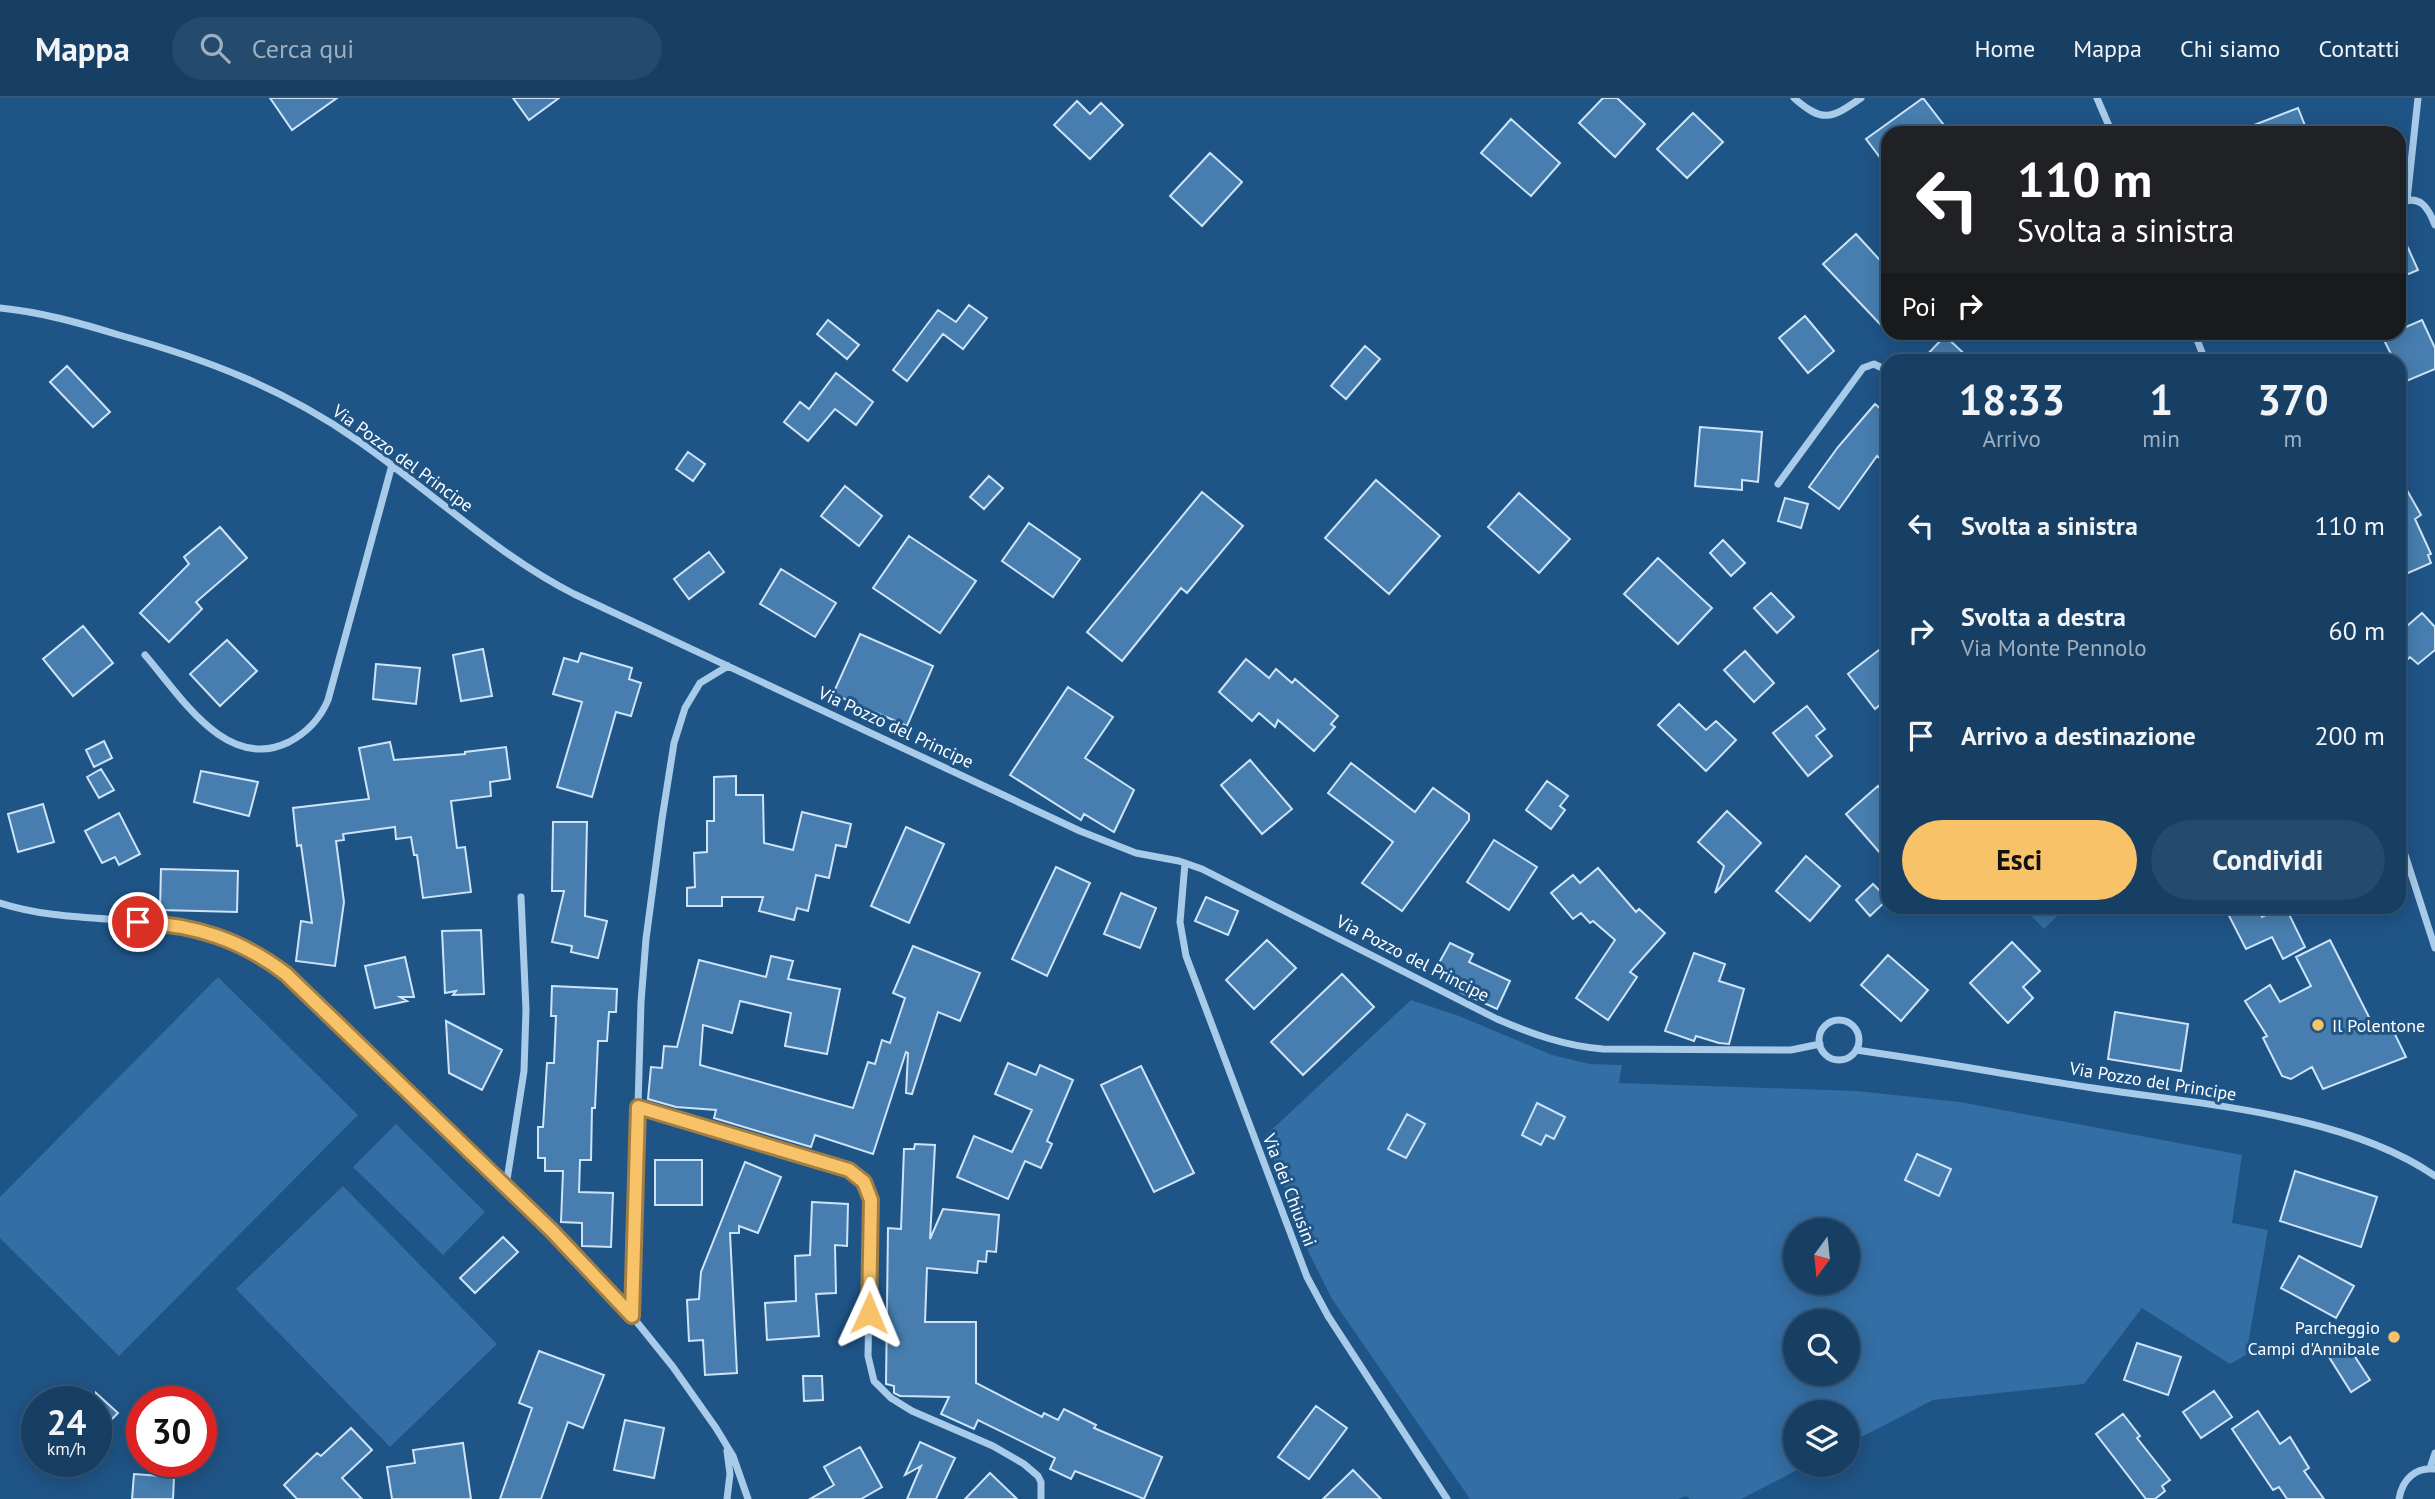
<!DOCTYPE html>
<html lang="it">
<style>
:root{--surface:#173f64;--page:#244a6d;--text:#f1f3f6;--muted:#9eafbf;--line:#365878;--accent:#f8c368}
body{margin:0;font-family:"PT Sans",sans-serif;background:var(--page);color:var(--text);height:100vh;display:flex;flex-direction:column;font-size:26px;white-space:nowrap}
*{box-sizing:border-box;margin:0}
p{font-size:23px;color:var(--muted)}
.icon{flex:none;width:38px;height:38px;fill:none;stroke:currentColor;stroke-width:2;stroke-linecap:round;stroke-linejoin:round}
.map{position:relative;flex:1;overflow:hidden}
.panel{position:absolute;left:1881px;top:256px;width:525px;height:560px;display:flex;flex-direction:column;background:var(--surface);border-radius:21px;box-shadow:0 4px 18px #0003,0 0 0 2px var(--line)}
.panel>*{flex:none}
.hud{position:absolute;left:1881px;top:28px;width:525px;height:214px;border-radius:21px;box-shadow:0 4px 18px #0003,0 0 0 2px var(--line);background:#202124;color:#fff;overflow:hidden}
.needle{width:46px;rotate:195deg}
.tools{position:absolute;left:1783px;top:1120px;display:grid;gap:14px}
.tools a{display:grid;place-items:center;width:77px;height:77px;border-radius:50%;background:var(--surface);box-shadow:0 4px 18px #0003,0 0 0 2px var(--line);font-size:35px}
.speed{position:absolute;left:21px;top:1288px;display:flex;gap:14px;font-size:35px;font-weight:700;text-align:center}
.speed>*{display:grid;place-content:center;width:91px;height:91px;border-radius:50%;background:var(--surface);box-shadow:0 4px 18px #0003,0 0 0 2px var(--line);line-height:1}
.speed small{font-size:18px;font-weight:400}
.speed .limit{border:10px solid #d22;background:#fff;color:#111}
.pin{position:absolute;display:grid;place-items:center;width:60px;height:60px;color:#fff;margin:-30px;border:4px solid #fff;border-radius:50%;box-shadow:0 2px 7px #0007}
.me{position:absolute;width:77px;margin:-38px;rotate:1deg;stroke-linejoin:round;filter:drop-shadow(0 0 5px #0008)}
.turn{display:flex;align-items:center;gap:24px;height:147px;padding:0 21px;font-size:32px}
.turn .icon{width:91px;height:91px;stroke-width:2.5}
.turn b{display:block;font-size:49px;line-height:60px}
.then{display:flex;align-items:center;height:66px;padding:0 21px;background:#0003;gap:14px;font-size:26px}
.eta{display:flex;justify-content:space-evenly;align-items:center;height:119px;text-align:center}
.eta b{font-size:42px;font-weight:700;line-height:49px}
.action{display:flex;gap:14px;margin-top:auto;padding:14px 21px}
.action a{flex:1;height:80px;border-radius:42px;background:var(--accent);color:#111;font-size:28px;font-weight:700;line-height:80px;text-align:center}
.action a+a{background:var(--page);color:var(--text)}
ul{padding:0;list-style:none}
li{display:flex;align-items:center;gap:21px;height:105px;padding:0 21px}
li div{flex:1}
li b{display:block;font-size:26px}
li em{font-style:normal}
header{display:flex;align-items:center;gap:42px;box-sizing:border-box;height:98px;padding:0 35px;background:var(--surface);border-bottom:2px solid var(--line)}
header strong{font-size:33px}
nav{display:flex;gap:38px;margin-inline-start:auto;font-size:24px}
.search{width:490px;height:63px;background:var(--page);display:flex;align-items:center;gap:18px;box-sizing:border-box;padding:0 24px;border-radius:38px;color:var(--muted);font-size:26px}
.map>svg:first-child{display:block}
.green{fill:#336ea4;fill-rule:evenodd}
.building{fill:#477eaf;stroke:#cde4f8;stroke-width:2}
.lines{fill:none;stroke-linecap:round;stroke-linejoin:round}
.street{stroke:#a8cbea;stroke-width:7}
.route-casing{stroke:#a17f44;stroke-width:18}
.route{stroke:#f8c368;stroke-width:12}
.poi-dot{fill:#f8c368;stroke:#1f5486;stroke-width:2.5}
.labels{text-anchor:middle;dominant-baseline:central;stroke-width:6;stroke-linejoin:round;paint-order:stroke}
.street-label{font-size:18px;fill:#fff;stroke:#1f5486}
.poi-label{font-size:18px;fill:#fff;stroke:#1f5486;text-anchor:start}
</style>
<header>
<strong>Mappa</strong>
<div class="search"><svg class="icon" aria-label="search" viewBox="0 0 24 24"><circle cx="10" cy="10" r="6"/><path d="M15 15l6 6"/></svg>Cerca qui</div>
<nav><a>Home</a><a>Mappa</a><a>Chi siamo</a><a>Contatti</a></nav>
</header>
<div class="map">
<svg width="2435" height="1401" viewBox="0 0 2435 1401">
<rect width="100%" height="100%" fill="#1f5486"/>
<path class="green" d="M2023,809h44l-23,22z
M218,879l140,138 -239,241 -119,-118v-41z
M1411,902l48,16 93,39 38,9 32,1 -3,18 238,8 103,11 282,53 -10,68 36,7 -22,125 -16,9 -88,-56 -58,76 -151,16 -85,44v-32h-52v53h11l-66,34h-51l-4,-3 -8,3h-208l-138,-200 -23,-46 -44,-117zM1538,1006l8,31 -5,10 -19,-10zM1407,1017l18,9 -19,34 -17,-10zM1917,1056l34,15 -12,26 -34,-15zM1796,1132h52v53h-52zM1796,1223h52v53h-52z
M396,1026l89,88 -42,43 -90,-88z
M343,1088l154,158 -107,103 -154,-158z"/>
<path class="building" d="M270,0h67l-45,32z
M513,0h46l-30,22z
M1603,0h14l28,26 -30,33 -36,-34z
M1923,0l27,35h-62v35l-22,-29z
M1077,3l13,13 11,-11 22,22 -33,34 -36,-34z
M2298,10l10,25h-72v-1z
M1693,15l30,29 -36,36 -30,-29z
M1511,21l49,44 -29,33 -50,-43z
M1210,55l32,29 -40,44 -32,-30z
M2399,130l19,42 -19,8z
M1856,136l32,35v47l-8,8 -57,-60z
M969,207l18,13 -24,31 -20,-15 -36,47 -14,-11 45,-60 18,12z
M1805,218l29,35 -26,22 -29,-35z
M828,222l31,25 -12,14 -30,-25z
M2422,222l13,28v21l-31,13 -5,-10v-12h-5l-11,-22 16,-6v-2z
M1945,238l26,24h-49z
M1365,248l15,13 -34,40 -15,-13z
M67,268l43,46 -17,15 -43,-45z
M836,275l37,29 -17,23 -21,-16 -27,32 -24,-19 16,-20 9,7z
M1875,306l13,11v50l-11,-9 -38,53 -30,-22 29,-40z
M1700,329l62,5 -4,50 -16,-2v10l-47,-4z
M688,354l17,12 -12,17 -17,-12z
M989,378l14,12 -19,21 -14,-12z
M2399,378l22,39 -6,4 16,35 -3,1 3,8 -32,14z
M1376,382l64,56 -51,58 -64,-56z
M845,388l37,30 -23,30 -38,-30z
M1202,394l41,34 -56,67 -6,-5 -59,73 -35,-29z
M1519,395l51,46 -31,34 -51,-46z
M1785,400l23,6 -7,24 -23,-7z
M1029,425l51,36 -27,38 -51,-36z
M220,429l27,31 -51,44 6,7 -33,33 -29,-29 49,-49 -5,-7z
M909,438l67,45 -36,52 -67,-45z
M1723,442l22,23 -14,13 -21,-23z
M709,454l15,20 -35,27 -15,-20z
M1658,460l54,50 -34,36 -54,-50z
M781,471l55,34 -21,34 -55,-33z
M1771,495l23,24 -17,16 -23,-25z
M2422,515l13,14v23l-17,14 -8,-7 -11,10v-34z
M83,528l30,37 -40,33 -30,-37z
M860,536l73,32 -26,60 -74,-32z
M227,542l30,31 -37,35 -30,-32z
M1888,545v55l-13,11 -27,-35z
M483,551l9,47 -31,5 -8,-46z
M1745,553l29,32 -20,19 -30,-32z
M581,555l51,15 -3,11 12,4 -10,33 -15,-4 -24,85 -35,-10 25,-85 -29,-8 11,-36 14,4z
M1246,561l23,19 7,-9 16,14 3,-4 43,37 -7,8 4,3 -21,24 -36,-31 -3,7 -16,-14 -7,8 -33,-29z
M376,566l44,4 -4,36 -43,-5z
M1068,589l45,30 -28,41 49,32 -20,42 -30,-18 -3,6 -71,-45z
M1679,606l27,26 10,-9 20,19 -30,31 -48,-46z
M1807,608l18,23 -9,7 16,20 -24,20 -35,-43z
M104,643l8,17 -18,9 -8,-17z
M390,644l4,18 71,-6v-2l41,-5 4,32 -20,3 1,14 -40,5 6,47 8,-1 6,45 -48,6 -6,-43h-3l-3,-18 -15,2 -1,-12 -52,7 1,6 -8,1 8,61 -9,64 -39,-5 5,-40 11,2 -11,-78 -4,1 -4,-38 76,-9 -10,-51z
M1250,662l42,49 -30,25 -41,-49z
M1351,665l64,49 18,-24 36,26v6l-67,91 -40,-28 31,-41 -65,-49z
M101,671l13,21 -15,8 -12,-21z
M201,673l57,11 -9,34 -55,-14z
M736,678v19h27l1,48 29,7 9,-38 49,12 -5,23 -10,-2 -7,33 -13,-3 -8,36 -11,-3 -3,12 -35,-9 4,-14h-41v9h-35v-18l8,-1 -1,-34 13,-1v-31h7v-44z
M1547,683l21,15 -8,10 5,4 -14,19 -25,-19z
M1878,688l10,11v65l-42,-48z
M43,706l11,38 -36,10 -10,-38z
M1727,713l34,32 -46,50 9,-27 -26,-24z
M119,715l21,41 -21,11 -4,-8 -13,6 -17,-32z
M553,724h34l-2,94 22,5 -9,37 -27,-6 1,-6 -20,-4 12,-51h-12z
M906,729l38,17 -35,79 -38,-17z
M1494,742l43,27 -28,43 -42,-28z
M1806,758l34,30 -30,35 -34,-30z
M1056,769l34,16 -43,93 -35,-17z
M1598,770l38,44 3,-3 26,24 -35,39 7,5 -29,43 -32,-22 39,-58 -22,-19 -3,2 -9,-10 -8,6 -22,-26 22,-18 7,8z
M161,771l77,2 -1,41 -77,-2z
M1873,786l15,15 -18,17 -14,-16z
M1121,795l35,15 -16,40 -36,-14z
M1206,799l32,14 -10,24 -33,-14z
M2224,808h33l5,11 23,-11 20,41 -22,12 -11,-22 -26,12z
M481,832l3,64 -31,1 3,-4 -11,2 -3,-62z
M1267,842l29,28 -42,41 -28,-29z
M2330,842l46,91 14,-7 16,33 -83,32 -11,-22 -21,12 -9,-3 -19,-38 4,-2 -22,-35 25,-16 10,17 31,-16 -15,-29z
M2012,844l28,29 -17,16 10,11 -25,25 -38,-40z
M1450,845l23,11 -4,8 41,19 -13,28 -37,-17 3,-5 -29,-15z
M913,848l67,27 -20,48 -22,-9 -26,82 -6,-1 2,-40 -2,-1 -33,102 -58,-19 -4,12 -97,-29 2,-8 -40,-3 -28,-8 3,-32 11,1 2,-22 13,1 22,-87 67,17 5,-21 22,5 -5,18 52,10 -13,65 -42,-8 6,-33 -51,-12 -8,32 -29,-8 -3,40 153,43 15,-46 7,2 7,-24 8,3 15,-45 -12,-5z
M1694,855l31,11 -6,17 25,8 -15,55 -10,-1 -23,-7 -2,5 -29,-10z
M1888,857l40,35 -27,31 -40,-36z
M405,859l9,40h-14l7,4 -32,7 -10,-42z
M1342,876l32,33 -71,68 -32,-33z
M552,888l65,3 -1,23h-7l-2,29h-9l-3,67h-3l-1,52h-11l-1,32 34,1 -2,54 -29,-1v-23l-21,-1 2,-51h-18v-13h-7v-31h5l4,-64h7l2,-47h-5z
M2115,914l73,12 -7,47 -73,-12z
M446,923l56,29 -20,40 -33,-17z
M1008,965l28,12 4,-10 33,15 -26,61 5,3 -11,24 -16,-7 -17,38 -51,-22 17,-41 38,16 20,-42 -37,-16z
M1141,968l53,107 -40,19 -53,-107z
M1537,1005l28,14 -11,22 -8,-4 -5,10 -19,-10z
M1407,1016l18,10 -19,34 -18,-9z
M915,1046l20,1 -5,94 13,-30 56,6 -3,37 -9,-1 -1,11 -8,-1 -1,12 -50,-5 -2,54h51v61l66,34 2,-4 14,7 6,-11 32,16 -2,3 68,29 -18,42 -69,-28 -4,8 -21,-10 5,-11 -77,-38 -4,9 -33,-15 8,-17 -49,-1 -6,-3v-7l-8,-2 2,-156 13,1 3,-80h10z
M1917,1056l34,15 -12,27 -34,-16z
M655,1062h47v45h-47z
M745,1064l36,15 -23,56 -19,-7v7h-9l7,140 -32,2 -2,-35 -14,1 -2,-41 12,-1 2,-27z
M2295,1073l82,26 -16,50 -81,-26z
M812,1104l36,2 -1,42 -12,-1 1,48 -20,1 3,42 -52,4 -2,-37 31,-2 -1,-45 15,-1z
M503,1139l15,15 -43,41 -15,-15z
M2299,1158l55,30 -18,32 -55,-30z
M2137,1245l44,14 -13,38 -44,-15z
M2348,1248l22,34 -19,12 -22,-35z
M539,1253l65,24 -21,53 -15,-6 -27,77h-41l32,-91 -13,-5z
M803,1278h19l1,24 -19,1z
M2214,1293l18,26 -31,21 -18,-26z
M96,1295l22,20 -22,22z
M1316,1308l31,22 -38,51 -31,-22z
M2258,1313l22,33 10,-7 19,31 -5,3 20,28h-37l-8,-12 -6,3 -41,-61z
M2123,1316l17,22 -3,2 33,42 -8,6 3,5 -10,8h-9l-50,-65z
M625,1322l39,8 -10,50 -40,-8z
M351,1330l21,22 -30,28 20,21h-65l-13,-14 33,-32 4,3z
M920,1344l35,16 -19,41h-29l14,-33 -16,9z
M463,1345l8,56h-79l-5,-32 28,-4 -2,-13z
M860,1349l22,40 -21,12h-51l24,-14 -10,-18z
M1353,1372l28,29h-58z
M990,1375l27,26h-52z
M134,1376l40,3 -1,22h-41z"/>
<g class="lines">
<path class="street" d="M1794,0c29,26 38,20 67,0
M2097,0l15,35
M2407,102l11,-102
M2399,105c21,-9 29,4 36,22
M0,210c41,4 80,15 119,27 87,24 163,53 238,105 73,50 137,113 217,154l506,237 56,22 43,8 23,8 295,150c35,15 68,27 106,30l188,1 29,-6
M2194,234l11,28
M1778,386l85,-116 11,-4 14,7
M145,557c35,40 81,118 144,87 19,-10 31,-23 39,-42l64,-235
M2399,738l36,112
M1185,765l-5,59 6,34 121,321 21,39 119,183
M0,805c77,25 162,7 237,39 18,8 34,20 49,32l282,272 64,70 41,51 43,61 17,28 15,43
M1819 942a20 20 0 1 1 40 0a20 20 0 1 1-40 0Z
M1856,952c79,11 158,26 237,38 105,16 253,26 342,88
M638,1009l202,60c17,6 27,15 31,33l-3,156 6,25 17,17 21,13 81,35 31,18 14,12 3,6v17
M506,1088l18,-115 2,-61 -5,-113
M632,1218l9,-314 5,-63 16,-120 12,-76 11,-35 15,-25 28,-17
M727,1353l3,23 -3,25
M2430,1370l5,-15
M2399,1401c3,-19 16,-32 36,-30"/>
</g>
<g class="lines">
<g class="route-casing">
<path id="route" d="M138,824c57,3 102,17 148,52l266,257 80,85 6,-209 211,63 15,12 7,18 -2,113"/>
</g>
<use href="#route" class="route"/>
</g>
<g class="poi-dot">
<circle cx="2318" cy="927" r="7"/>
<circle cx="2394" cy="1239" r="7"/>
</g>
<g class="labels">
<g class="street-label">
<text transform="translate(403 360) rotate(36)">Via Pozzo del Principe</text>
<text transform="translate(896 629) rotate(25)">Via Pozzo del Principe</text>
<text transform="translate(1413 860) rotate(27)">Via Pozzo del Principe</text>
<text transform="translate(2153 983) rotate(9)">Via Pozzo del Principe</text>
<text transform="translate(1290 1092) rotate(69)">Via dei Chiusini</text>
</g>
<g class="poi-label">
<text x="2332" y="927">Il Polentone</text>
<text x="2380" y="1229" text-anchor="end">Parcheggio<tspan x="2380" dy="21">Campi d'Annibale</tspan></text>
</g>
</g>
</svg>
<div class="tools">
<a><svg class="needle" viewBox="-14 -14 28 28"><path d="M0-13l5 13h-10z" fill="#e53935"/><path d="M0 13l5-13h-10z" fill="#9eafbf"/></svg></a>
<a><svg class="icon" aria-label="search" viewBox="0 0 24 24"><circle cx="10" cy="10" r="6"/><path d="M15 15l6 6"/></svg></a>
<a><svg class="icon" aria-label="layers" viewBox="0 0 24 24"><path d="M12 4l9 5-9 5-9-5zM3 14l9 5 9-5"/></svg></a>
</div>
<div class="speed"><div>24<small>km/h</small></div><div class="limit">30</div></div>
<div class="pin" style="left:138px;top:824px;background:#d93025"><svg class="icon" aria-label="arrive" viewBox="0 0 24 24"><path d="M6 21V4h12l-3 4 3 4H6"/></svg></div>
<svg class="me" style="left:869px;top:1215px" viewBox="-20 -20 40 40"><path d="M0-17L14 15 0 8-14 15z" fill="#f8c368" stroke="#fff" stroke-width="4"/></svg>
<div class="hud">
<div class="turn"><svg class="icon" aria-label="left" viewBox="0 0 24 24"><path d="M17 20v-9H6M10 6l-5 5 5 5"/></svg><div><b>110 m</b>Svolta a sinistra</div></div>
<div class="then">Poi<svg class="icon" aria-label="right" viewBox="0 0 24 24"><path d="M7 20v-9h11M14 6l5 5-5 5"/></svg></div>
</div>
<section class="panel">
<div class="eta">
<div><b>18:33</b><p>Arrivo</p></div>
<div><b>1</b><p>min</p></div>
<div><b>370</b><p>m</p></div>
</div>
<ul>
<li><svg class="icon" aria-label="left" viewBox="0 0 24 24"><path d="M17 20v-9H6M10 6l-5 5 5 5"/></svg><div><b>Svolta a sinistra</b></div><em>110 m</em></li>
<li><svg class="icon" aria-label="right" viewBox="0 0 24 24"><path d="M7 20v-9h11M14 6l5 5-5 5"/></svg><div><b>Svolta a destra</b><p>Via Monte Pennolo</p></div><em>60 m</em></li>
<li><svg class="icon" aria-label="arrive" viewBox="0 0 24 24"><path d="M6 21V4h12l-3 4 3 4H6"/></svg><div><b>Arrivo a destinazione</b></div><em>200 m</em></li>
</ul>
<div class="action"><a>Esci</a><a>Condividi</a></div>
</section>
</div>
